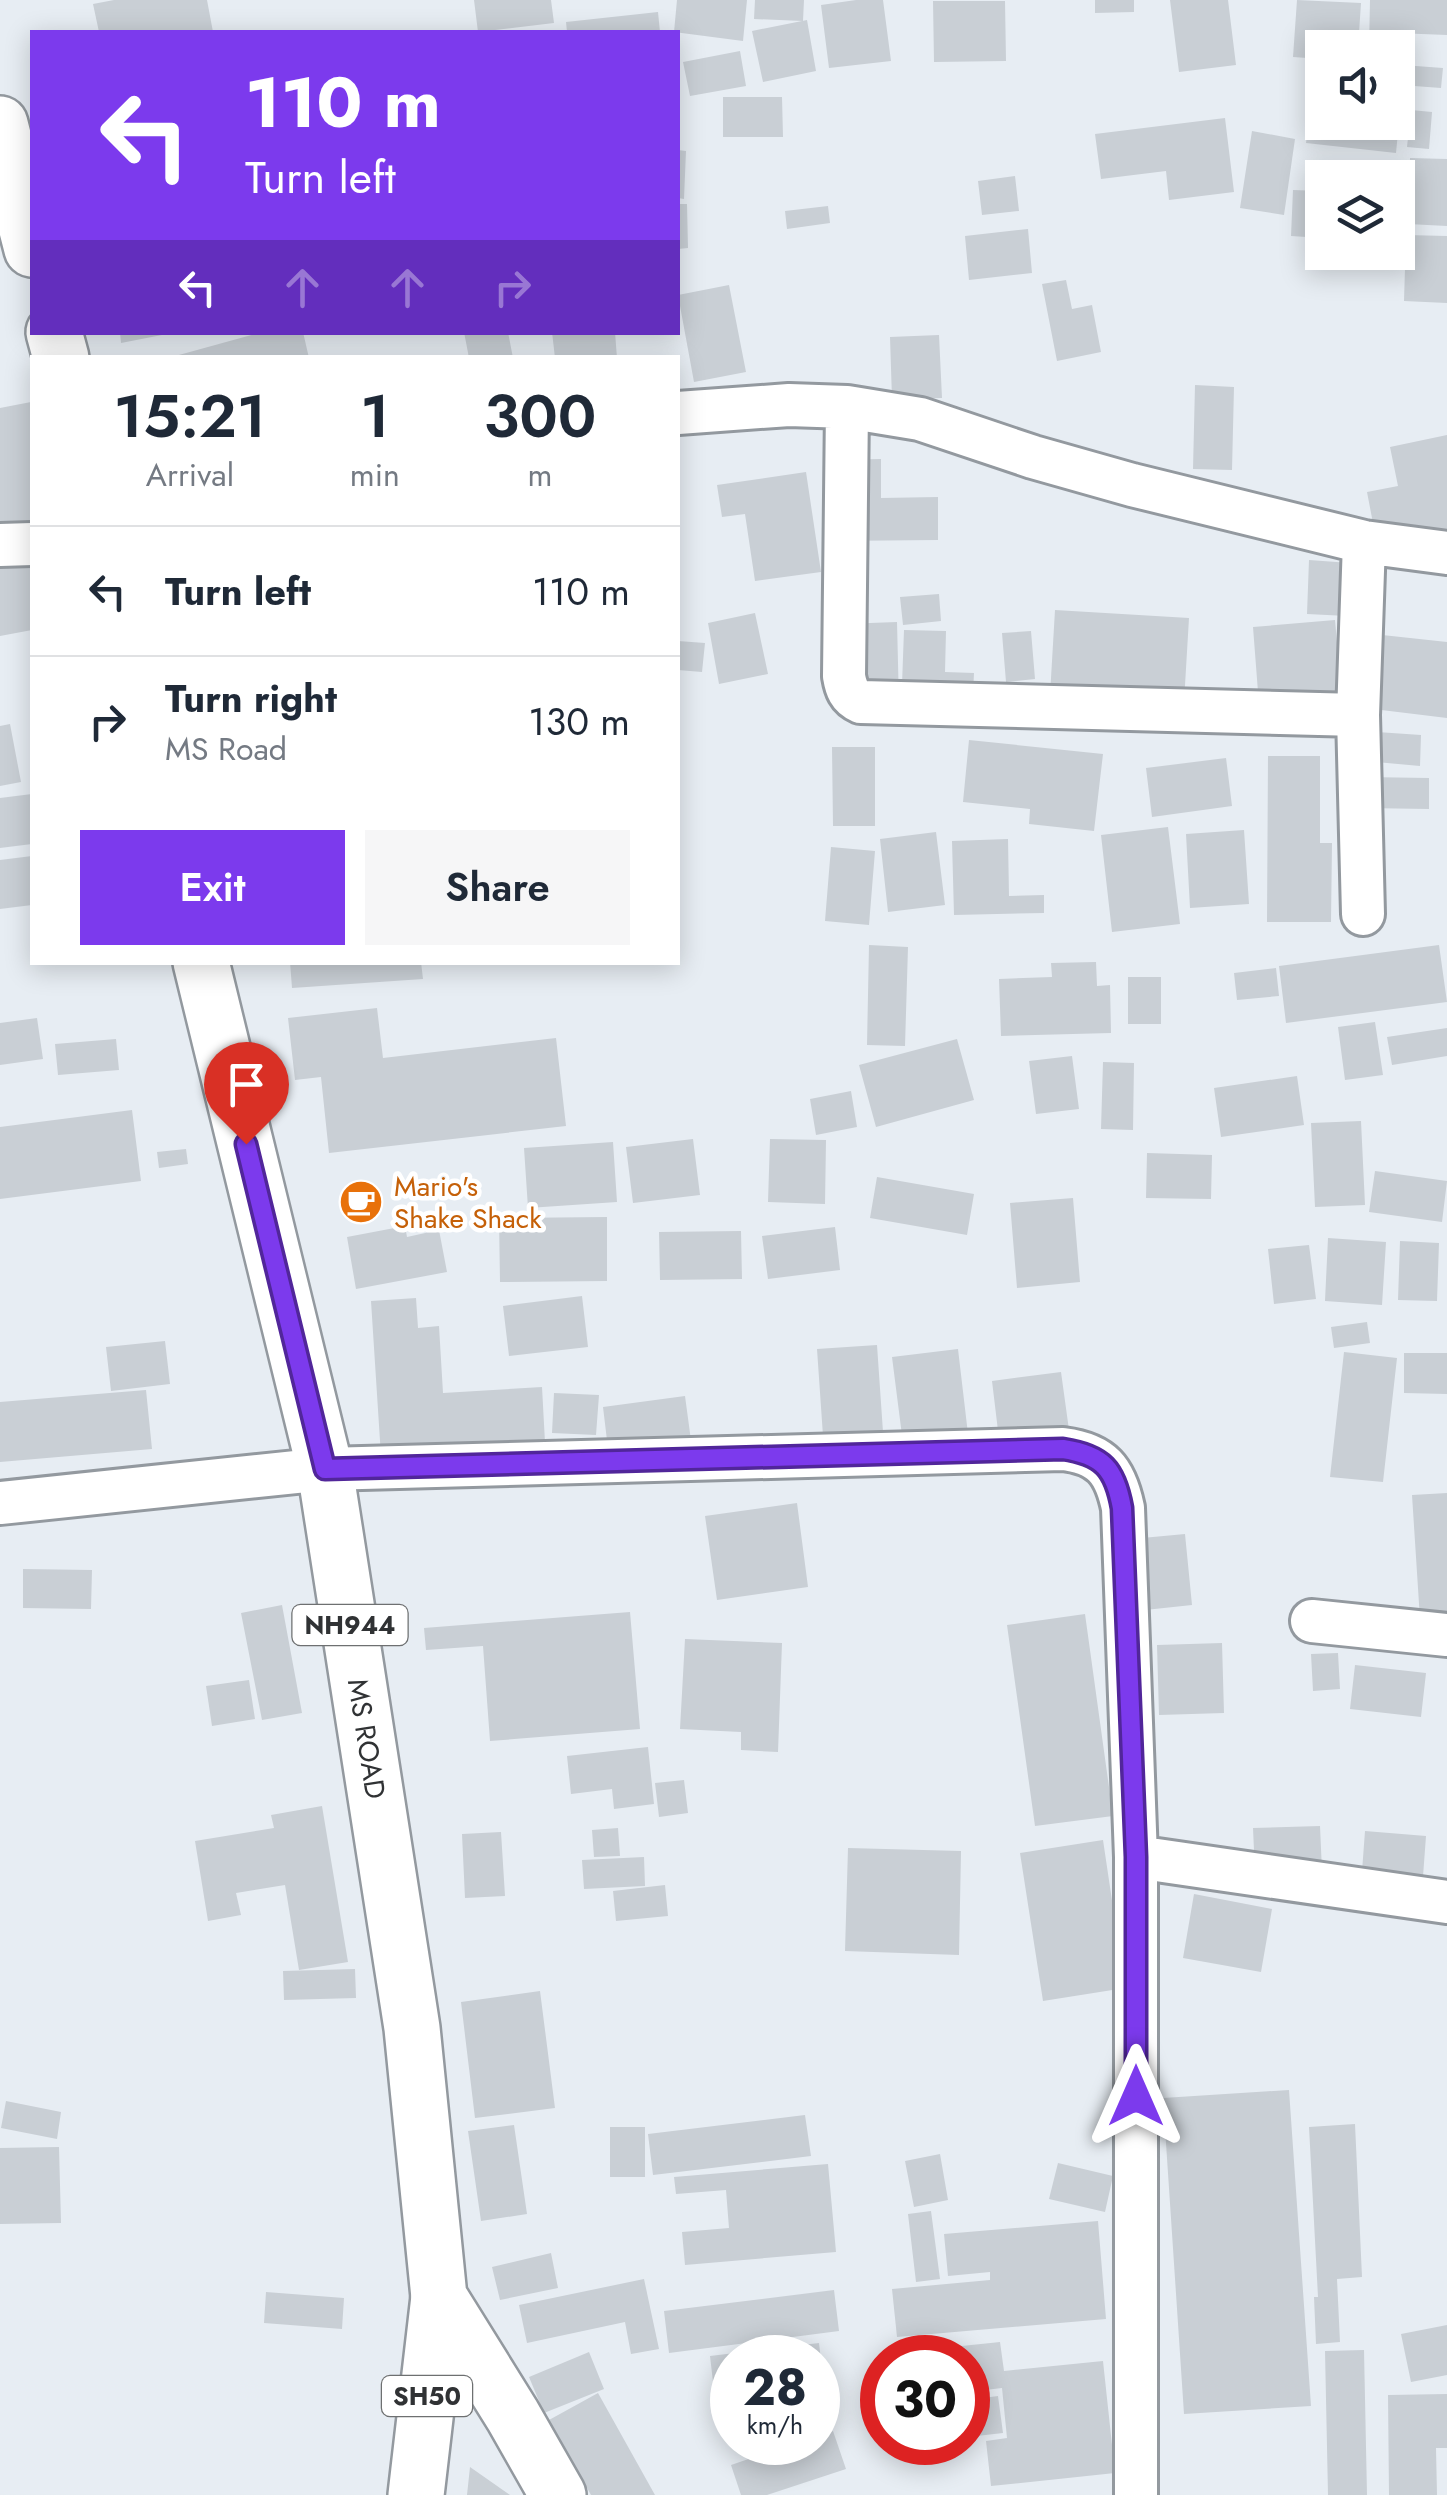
<!DOCTYPE html>
<style>
:root{--surface:#fff;--page:#f6f6f7;--text:#1f2937;--muted:#747a83;--line:#e0e1e3;--accent:#7c3aed}
body{margin:0;font-family:Jost,sans-serif;background:var(--page);color:var(--text);height:100vh;display:flex;flex-direction:column;font-size:38px;white-space:nowrap}
*{box-sizing:border-box;margin:0}
p{font-size:32px;color:var(--muted)}
.icon{flex:none;width:55px;height:55px;fill:none;stroke:currentColor;stroke-width:2;stroke-linecap:round;stroke-linejoin:round}
.map{position:relative;flex:1;overflow:hidden}
.details{position:absolute;left:30px;top:355px;width:650px;height:610px;display:flex;flex-direction:column;background:var(--surface);border-radius:0px;box-shadow:0 5px 25px #0003}
.details>*{flex:none}
.hud{position:absolute;left:30px;top:30px;width:650px;height:305px;border-radius:0px;box-shadow:0 5px 25px #0003;background:#7c3aed;color:#fff;overflow:hidden}
.tools{position:absolute;left:1305px;top:30px;display:grid;gap:20px}
.tools a{display:grid;place-items:center;width:110px;height:110px;border-radius:0px;background:var(--surface);box-shadow:0 5px 25px #0003;font-size:50px}
.speed{position:absolute;left:710px;top:2335px;display:flex;gap:20px;font-size:50px;font-weight:700;text-align:center}
.speed>*{display:grid;place-content:center;width:130px;height:130px;border-radius:50%;background:var(--surface);box-shadow:0 5px 25px #0003;line-height:1}
.speed small{font-size:25px;font-weight:400}
.speed .limit{border:15px solid #d22;background:#fff;color:#111}
.pin{position:absolute;display:grid;place-items:center;width:85px;height:85px;color:#fff;margin:-102px -42px;border-radius:50% 50% 50% 0;rotate:-45deg;box-shadow:0 0 10px #0007}
.pin .icon{rotate:45deg}
.me{position:absolute;width:110px;margin:-55px;rotate:0deg;stroke-linejoin:round;filter:drop-shadow(0 0 8px #0008)}
.turn{display:flex;align-items:center;gap:35px;height:210px;padding:0 50px;font-size:45px}
.turn .icon{width:130px;height:130px;stroke-width:2.5}
.turn b{display:block;font-size:70px;line-height:85px}
.lanes{display:flex;align-items:center;height:95px;padding:0 50px;background:#0003;justify-content:center;gap:50px;direction:ltr}
.lanes .off{opacity:.35}
.eta{display:flex;justify-content:space-evenly;align-items:center;height:170px;text-align:center}
.eta b{font-size:60px;font-weight:600;line-height:70px}
.primary-button{display:flex;gap:20px;margin-top:auto;padding:20px 50px}
.primary-button a{flex:1;height:115px;border-radius:0px;background:var(--accent);color:#fff;font-size:40px;font-weight:600;line-height:115px;text-align:center}
.primary-button a+a{background:var(--page);color:var(--text)}
ul{padding:0;list-style:none}
li{display:flex;align-items:center;gap:30px;height:130px;padding:0 50px;border-top:2px solid var(--line)}
li div{flex:1}
li b{display:block;font-size:38px}
li em{font-style:normal}
.map>svg:first-child{display:block}
.building{fill:#c9cfd5}
.lines{fill:none;stroke-linecap:round;stroke-linejoin:round}
.minor-casing{stroke:#93999f;stroke-width:48}
.major-casing{stroke:#93999f;stroke-width:60}
.highway-casing{stroke:#93999f;stroke-width:60}
.minor{stroke:#fff;stroke-width:42}
.major{stroke:#fff;stroke-width:55}
.highway{stroke:#fff;stroke-width:55}
.route-casing{stroke:#51269a;stroke-width:25}
.route{stroke:#7c3aed;stroke-width:18}
.labels{text-anchor:middle;dominant-baseline:central;stroke-width:9;stroke-linejoin:round;paint-order:stroke}
.shield{fill:#fff;stroke:#6e7071;stroke-width:2.5}
.shield-label{font-size:25px;font-weight:bold;fill:#303234}
.food-label{font-size:28px;fill:#c56008;stroke:#fff;text-anchor:start}
.street-label{font-size:28px;fill:#303234;stroke:#fff}
</style>
<div class="map">
<svg width="1447" height="2495" viewBox="0 0 1447 2495">
<rect width="100%" height="100%" fill="#e7edf3"/>
<path class="building" d="M114,0h93l6,32h-114l-6,-28z
M474,0h77l3,23 -76,9z
M677,0h70l-4,41 -69,-9z
M755,0h49l-1,21 -49,-2z
M856,0h27l8,61 -62,7 -8,-63z
M1095,0h39v12l-39,1z
M1170,0h58l8,65 -57,7z
M1297,0l64,3 -3,45h-36v11l-29,-2z
M1370,0h77v35l-51,-2v15h-27z
M933,1h72l1,60 -72,1z
M658,12l2,20h-93l-1,-10z
M807,20l9,51 -53,11 -11,-51z
M740,51l6,35 -56,10 -7,-34z
M1402,65l41,3 -2,20 -40,-3z
M1313,82l9,1v39h77l-3,31 -90,-10z
M723,97h59l1,40h-60z
M1411,110l21,2 -3,37 -22,-2z
M1225,118l9,74 -65,8 -3,-29 -65,8 -6,-45z
M1252,131l43,8 -11,76 -44,-7z
M678,150l8,1 -2,48 -6,-1z
M1410,158l37,1v67l-39,-2z
M1015,176l4,35 -37,4 -4,-34z
M1293,190l29,1v47l-31,-2z
M678,204h9l1,44 -10,1z
M828,206l2,17 -43,6 -2,-18z
M1028,229l4,44 -63,7 -4,-44z
M1406,235l41,1v67l-43,-2z
M1066,280l6,29 20,-4 9,47 -44,9 -15,-77z
M729,285l17,87 -52,10 -16,-87z
M120,332h47v2l-46,9z
M262,332h41l6,26h-141z
M464,332h44l5,26h-44z
M552,332h63l2,26h-62z
M939,335l3,63 -50,1 -2,-62z
M1195,385l39,2 -2,83 -39,-1z
M31,402l1,124 -32,6v-124z
M1447,435v95l-70,14 -10,-52 31,-6 -8,-39z
M881,459v39l57,-1v43l-104,1v-81z
M806,472l15,100 -66,9 -10,-67 -23,3 -5,-32z
M32,558v72l-32,6v-71z
M1309,560l41,3 -3,53 -40,-2z
M939,594l2,27 -38,4 -3,-28z
M1055,610l134,8 -5,84 -134,-7z
M755,613l13,61 -49,10 -11,-61z
M1335,620l7,78 -83,7 -6,-78z
M897,622l2,82h-54l-2,-80z
M904,630l42,1 -1,41 29,1 -2,41 -71,-2z
M1031,631l4,48 -29,3 -4,-49z
M1373,634l74,8v76l-82,-10z
M678,641l27,2 -3,29 -24,-2z
M10,724l11,58 -21,4v-60z
M1377,732l44,3 -1,31 -44,-4z
M969,740l134,14 -9,77 -65,-7 1,-15 -67,-7z
M832,747h43v79h-42z
M1268,756h52v87h12l-1,79h-64z
M1226,758l6,48 -80,11 -6,-49z
M1365,777l64,1v31l-65,-1z
M32,794v50l-32,4v-50z
M1168,827l12,97 -68,8 -11,-97z
M1244,830l5,74 -59,4 -4,-74z
M936,832l9,73 -57,7 -8,-73z
M1008,839l1,57 35,-1v18l-90,2 -2,-74z
M831,847l44,4 -6,74 -44,-4z
M32,856v49l-32,4v-49z
M869,945l39,2 -3,99 -38,-1z
M1439,945l8,57 -161,21 -7,-57z
M290,962h131l2,17 -131,9z
M1096,962l1,24 13,-1 1,48 -110,3 -2,-57 53,-2 -1,-14z
M1276,968l3,28 -42,4 -3,-27z
M1128,977h33v47h-33z
M377,1008l6,50 173,-20 10,88 -237,27 -8,-76 -26,3 -7,-62z
M37,1018l6,41 -43,6v-42z
M1375,1022l8,53 -38,5 -7,-53z
M1447,1028v28l-55,9 -5,-28z
M116,1039l3,31 -61,5 -3,-31z
M957,1039l17,61 -98,27 -17,-62z
M1072,1056l7,53 -43,5 -7,-53z
M1103,1062l31,1 -1,67 -32,-1z
M1297,1076l7,49 -83,12 -7,-49z
M851,1091l6,36 -41,8 -6,-36z
M132,1110l9,71 -141,18v-72z
M1361,1121l4,84 -50,2 -4,-84z
M693,1139l7,56 -67,8 -7,-56z
M770,1139l56,1 -1,64 -57,-2z
M613,1142l4,60 -89,6 -4,-60z
M186,1149l2,15 -29,4 -2,-16z
M1147,1153l65,2 -1,44 -65,-1z
M1375,1171l72,10 -5,41 -73,-10z
M877,1177l97,17 -7,41 -97,-17z
M1073,1198l7,84 -63,6 -7,-85z
M607,1217v64l-107,1 -1,-64z
M405,1226l2,11 32,-7 8,42 -91,17 -9,-52z
M835,1227l5,43 -72,9 -6,-43z
M741,1231l1,48 -82,1 -1,-48z
M1328,1238l58,4 -4,63 -57,-4z
M1400,1241l39,2 -2,58 -39,-1z
M1309,1245l7,54 -42,5 -6,-55z
M582,1296l6,51 -79,9 -6,-50z
M416,1298l2,30 21,-2 4,67 99,-6 4,74 -164,11 -11,-171z
M1367,1322l3,21 -36,5 -3,-21z
M165,1341l5,43 -59,7 -5,-44z
M877,1345l6,87 -60,4 -6,-87z
M958,1349l12,102 -65,8 -13,-102z
M1344,1352l53,6 -14,124 -53,-5z
M1404,1353h43v41l-43,-1z
M1061,1372l8,58 -70,9 -7,-58z
M146,1390l6,59 -152,13v-60z
M554,1393l45,2 -3,40 -44,-2z
M685,1396l7,52 -83,9 -6,-50z
M1447,1493v124l-27,2 -8,-124z
M797,1503l11,84 -91,13 -12,-84z
M1185,1534l7,71 -75,8 -7,-72z
M23,1569l69,1 -1,39 -68,-1z
M282,1605l20,108 -40,7 -21,-107z
M630,1612l10,117 -150,12 -7,-95 -57,4 -2,-22z
M1085,1614l28,202 -78,10 -28,-201z
M685,1639l97,4 -4,109 -37,-2v-18l-61,-3z
M1222,1643l2,70 -65,2 -2,-70z
M1338,1653l2,36 -27,2 -2,-37z
M1355,1665l71,8 -5,44 -71,-8z
M249,1680l6,39 -43,7 -6,-40z
M648,1747l6,57 -40,5 -2,-20 -41,5 -4,-38z
M684,1780l4,33 -29,4 -4,-34z
M322,1806l26,156 -49,8 -14,-85 -49,8 5,22 -33,6 -13,-80 79,-13 -3,-13z
M1320,1826l2,45 -67,2 -2,-45z
M618,1828l2,28 -26,1 -2,-27z
M1365,1831l61,5 -4,54 -61,-5z
M501,1832l4,64 -40,2 -3,-64z
M1103,1840l22,148 -82,13 -23,-148z
M848,1848l113,3 -2,104 -114,-4z
M644,1857l1,29 -61,3 -2,-29z
M665,1885l3,31 -52,5 -3,-30z
M1194,1894l78,15 -11,63 -78,-14z
M355,1969l1,29 -72,2 -1,-29z
M540,1991l15,117 -80,10 -14,-116z
M1289,2090l22,316 -127,8 -21,-316z
M6,2101l55,11 -4,27 -56,-11z
M805,2115l6,41 -158,19 -5,-41z
M1355,2124l7,153 -25,2 3,63 -24,2 -2,-47h4l-9,-170z
M514,2125l13,89 -46,7 -13,-90z
M610,2127h35v50h-35z
M59,2147l2,76 -61,1v-76z
M940,2154l8,46 -34,7 -9,-46z
M1058,2163l55,13 -8,36 -56,-13z
M828,2164l8,88 -151,13 -3,-33 47,-4 -3,-38 -50,4 -2,-17z
M931,2211l9,68 -24,3 -8,-68z
M1098,2221l8,98 -209,18 -5,-48 98,-9v-8l-42,4 -4,-42z
M551,2253l7,35 -58,12 -8,-33z
M644,2279l15,70 -28,5 -6,-32 -98,21 -8,-38z
M834,2290l5,41 -170,22 -5,-42z
M266,2292l78,6 -2,31 -78,-6z
M1447,2325v50l-36,7 -10,-48z
M1000,2342l4,29 99,-10 12,112 -124,13 -5,-45 21,-3 -5,-50 -34,4v-34h-34l-1,-9z
M819,2343l7,61 -8,1v-47h-86v56l-15,2 -7,-60z
M1364,2350l3,145h-39l-3,-144z
M589,2352l15,37 -60,24 -15,-36z
M598,2393l57,102h-64l-42,-75z
M1447,2394v54h-11l1,47h-48l-1,-100z
M998,2396l5,37 -35,4v-37z
M833,2431l13,38 -79,26h-26l-10,-30 68,-23h19v-6z
M470,2467l40,28h-43z"/>
<g class="lines">
<g class="minor-casing">
<path id="minor" d="M847,407l-3,269c2,12 5,21 17,26l497,13
M678,413l111,-8 58,2 73,12 113,38 99,28 232,57 83,11
M0,545l32,-1
M1363,914l-5,-199 6,-173
M0,1503l325,-34 738,-20c39,5 52,21 60,59l13,349 311,45
M1312,1621l135,14
M1136,1857v638"/>
</g>
<g class="major-casing">
<path id="major" d="M416,2495l23,-198"/>
</g>
<g class="highway-casing">
<g id="highway">
<path d="M0,124l32,125"/>
<path d="M54,332l7,26"/>
<path id="s1" d="M201,962l124,507 87,559 27,269 74,119 45,79"/>
</g>
</g>
<use href="#minor" class="minor"/>
<use href="#major" class="major"/>
<use href="#highway" class="highway"/>
</g>
<g class="lines">
<g class="route-casing">
<path id="route" d="M246,1144l79,325 738,-20c40,6 52,20 59,59l14,349v239"/>
</g>
<use href="#route" class="route"/>
</g>
<defs>
<g id="cafe-disc" transform="scale(2.25)"><circle r="9.5" fill="#e8710a" stroke="#fff"/><path d="M-5.5-4.5H6V0H3Q3 3.5 0 3.5H-2.5Q-5.5 3.5-5.5 0ZM3-3.2v2h1.7v-2ZM-6 4.5H4V6H-6Z" fill="#fff"/></g>
</defs>
<g fill-rule="evenodd">
<use href="#cafe-disc" x="361" y="1202"/>
</g>
<g class="labels">
<g class="shield">
<rect x="292.5" y="1605" width="115" height="40" rx="8"/>
<rect x="382" y="2376" width="90" height="40" rx="8"/>
</g>
<g class="shield-label">
<text x="350" y="1625">NH944</text>
<text x="427" y="2396">SH50</text>
</g>
<g class="food-label">
<text x="394" y="1186">Mario's<tspan x="394" dy="32">Shake Shack</tspan></text>
</g>
<g class="street-label">
<text stroke="none"><textPath href="#s1" startOffset="795">MS ROAD</textPath></text>
</g>
</g>
</svg>
<div class="tools">
<a><svg class="icon" aria-label="sound" viewBox="0 0 24 24"><path d="M4 9h4l5-4v14l-5-4H4zM17 9q2 3 0 6"/></svg></a>
<a><svg class="icon" aria-label="layers" viewBox="0 0 24 24"><path d="M12 4l9 5-9 5-9-5zM3 14l9 5 9-5"/></svg></a>
</div>
<div class="speed"><div>28<small>km/h</small></div><div class="limit">30</div></div>
<div class="pin" style="left:246px;top:1144px;background:#d93025"><svg class="icon" aria-label="arrive" viewBox="0 0 24 24"><path d="M6 21V4h12l-3 4 3 4H6"/></svg></div>
<svg class="me" style="left:1136px;top:2096px" viewBox="-20 -20 40 40"><path d="M0-17L14 15 0 8-14 15z" fill="#7c3aed" stroke="#fff" stroke-width="4"/></svg>
<div class="hud">
<div class="turn"><svg class="icon" aria-label="left" viewBox="0 0 24 24"><path d="M17 20v-9H6M10 6l-5 5 5 5"/></svg><div><b>110 m</b>Turn left</div></div>
<div class="lanes"><svg class="icon" aria-label="left" viewBox="0 0 24 24"><path d="M17 20v-9H6M10 6l-5 5 5 5"/></svg><svg class="icon off" aria-label="ahead" viewBox="0 0 24 24"><path d="M12 20V5M6 11l6-6 6 6"/></svg><svg class="icon off" aria-label="ahead" viewBox="0 0 24 24"><path d="M12 20V5M6 11l6-6 6 6"/></svg><svg class="icon off" aria-label="right" viewBox="0 0 24 24"><path d="M7 20v-9h11M14 6l5 5-5 5"/></svg></div>
</div>
<section class="details">
<div class="eta">
<div><b>15:21</b><p>Arrival</p></div>
<div><b>1</b><p>min</p></div>
<div><b>300</b><p>m</p></div>
</div>
<ul>
<li><svg class="icon" aria-label="left" viewBox="0 0 24 24"><path d="M17 20v-9H6M10 6l-5 5 5 5"/></svg><div><b>Turn left</b></div><em>110 m</em></li>
<li><svg class="icon" aria-label="right" viewBox="0 0 24 24"><path d="M7 20v-9h11M14 6l5 5-5 5"/></svg><div><b>Turn right</b><p>MS Road</p></div><em>130 m</em></li>
</ul>
<div class="primary-button"><a>Exit</a><a>Share</a></div>
</section>
</div>
